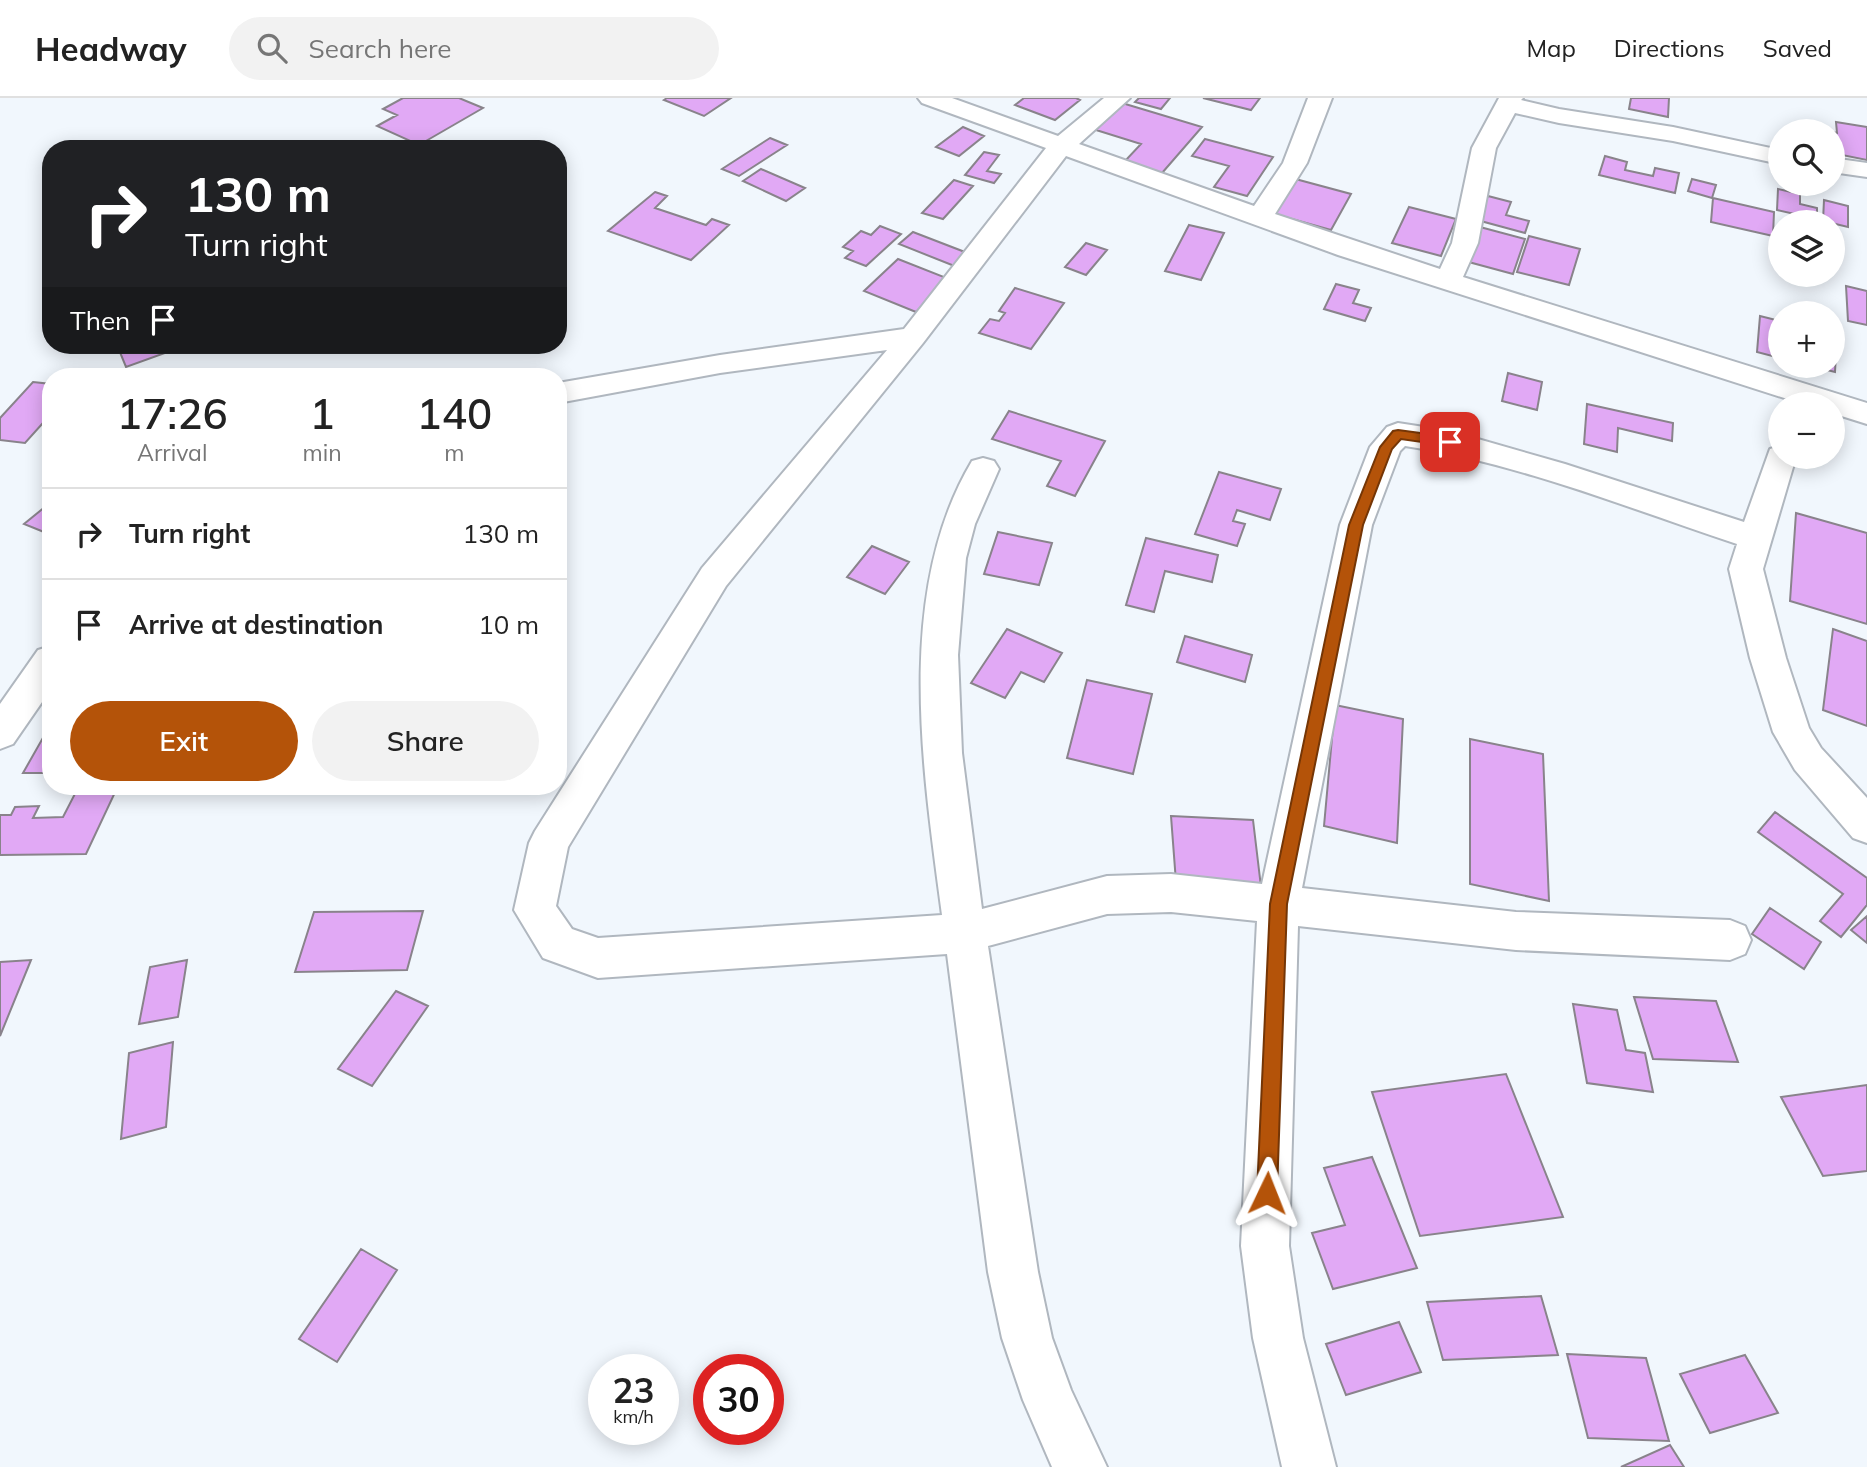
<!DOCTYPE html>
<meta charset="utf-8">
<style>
:root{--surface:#fff;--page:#f2f2f2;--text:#222;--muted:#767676;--line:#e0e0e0;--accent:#b45309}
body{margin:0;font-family:Mulish,sans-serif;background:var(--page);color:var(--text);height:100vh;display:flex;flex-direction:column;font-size:26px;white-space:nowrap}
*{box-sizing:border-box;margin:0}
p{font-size:23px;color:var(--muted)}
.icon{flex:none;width:38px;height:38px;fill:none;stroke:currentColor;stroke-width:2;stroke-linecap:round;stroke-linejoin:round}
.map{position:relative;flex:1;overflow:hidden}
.details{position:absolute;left:42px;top:270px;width:525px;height:427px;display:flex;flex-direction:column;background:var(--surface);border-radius:28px;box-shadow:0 4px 18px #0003}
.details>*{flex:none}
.guide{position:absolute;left:42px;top:42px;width:525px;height:214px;border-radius:28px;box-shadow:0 4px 18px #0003;background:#202124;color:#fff;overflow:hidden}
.fabs{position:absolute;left:1768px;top:21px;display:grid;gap:14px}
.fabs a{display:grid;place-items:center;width:77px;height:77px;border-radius:50%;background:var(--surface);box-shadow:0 4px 18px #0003;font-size:35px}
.speed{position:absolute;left:588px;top:1256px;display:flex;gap:14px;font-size:35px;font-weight:700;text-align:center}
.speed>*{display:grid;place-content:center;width:91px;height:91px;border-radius:50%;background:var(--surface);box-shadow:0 4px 18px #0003;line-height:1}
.speed small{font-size:18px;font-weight:400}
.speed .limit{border:10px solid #d22;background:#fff;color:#111}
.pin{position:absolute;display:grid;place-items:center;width:60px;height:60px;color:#fff;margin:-30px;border-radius:14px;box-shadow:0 4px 10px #0006}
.me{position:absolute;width:77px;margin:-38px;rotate:2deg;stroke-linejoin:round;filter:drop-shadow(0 0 5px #0008)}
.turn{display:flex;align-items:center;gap:24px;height:147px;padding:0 28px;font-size:32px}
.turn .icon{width:91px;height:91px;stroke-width:2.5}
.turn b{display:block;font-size:49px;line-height:60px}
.then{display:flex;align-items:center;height:66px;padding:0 28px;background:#0003;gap:14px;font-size:26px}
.eta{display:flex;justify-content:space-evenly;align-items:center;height:119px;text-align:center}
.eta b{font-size:42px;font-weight:600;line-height:49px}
.cta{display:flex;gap:14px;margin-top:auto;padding:14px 28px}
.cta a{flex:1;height:80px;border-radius:42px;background:var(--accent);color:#fff;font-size:28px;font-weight:600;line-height:80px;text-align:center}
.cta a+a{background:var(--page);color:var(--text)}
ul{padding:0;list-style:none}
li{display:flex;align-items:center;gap:21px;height:91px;padding:0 28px;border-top:2px solid var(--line)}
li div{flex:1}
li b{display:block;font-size:26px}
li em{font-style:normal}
header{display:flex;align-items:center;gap:42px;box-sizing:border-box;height:98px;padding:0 35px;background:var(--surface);border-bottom:2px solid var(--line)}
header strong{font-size:33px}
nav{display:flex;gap:38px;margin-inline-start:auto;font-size:24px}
.search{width:490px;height:63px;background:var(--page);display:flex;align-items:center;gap:18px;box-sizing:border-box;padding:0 24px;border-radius:38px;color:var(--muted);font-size:26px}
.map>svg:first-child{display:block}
.building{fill:#e1a9f5;stroke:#89838b;stroke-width:2}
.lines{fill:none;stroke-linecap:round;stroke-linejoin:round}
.minor-casing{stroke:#b0b7bf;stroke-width:4}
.minor{fill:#fff;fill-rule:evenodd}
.route{fill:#b45309;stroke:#753606;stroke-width:2}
</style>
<header>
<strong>Headway</strong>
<div class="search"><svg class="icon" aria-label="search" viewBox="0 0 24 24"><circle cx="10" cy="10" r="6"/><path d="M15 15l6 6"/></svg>Search here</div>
<nav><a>Map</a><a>Directions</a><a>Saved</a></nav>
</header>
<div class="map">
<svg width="1867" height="1369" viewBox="0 0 1867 1369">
<rect width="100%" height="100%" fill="#f1f7fd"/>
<path class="building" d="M403,0h56l24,10 -64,37 -42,-19 20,-11 -14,-6z
M667,0h64l-27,18 -40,-16z
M1024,0h52l4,2 -25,20 -40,-15z
M1139,0h31l-9,11 -26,-7z
M1203,0h57l-9,12z
M1631,0h38l-1,19 -39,-8z
M1122,5l80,24 -40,46 -37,-12 16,-17 -45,-14z
M1836,24l31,5v33l-35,-7v-21l5,1z
M963,29l21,9 -25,20 -23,-9z
M770,40l17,7 -48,31 -17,-7z
M1205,41l68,18 -26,39 -33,-9 15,-21 -37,-10z
M984,54l15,3 -12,16 14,3 -7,9 -29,-8z
M1605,58l22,6 -2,8 28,6 2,-8 24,5 -4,20 -76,-18z
M761,71l44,19 -19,13 -43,-20z
M1288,79l63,17 -20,36 -64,-18z
M1692,81l24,6 -4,13 -24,-7z
M954,82l19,6 -30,33 -21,-6z
M1778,91l22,5v10l17,4v11l-40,-9z
M655,94l12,4 -12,12 51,17 6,-6 17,6 -38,35 -83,-29z
M1488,98l23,6 -5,13 23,6 -4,12 -48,-13z
M1713,100l61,14 -1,24 -62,-14z
M1824,102l24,6v21l-25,-6z
M1409,109l47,12 -15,37 -49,-13z
M1189,127l35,8 -23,47 -36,-9z
M880,128l21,8 -35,32 -21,-8 8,-7 -10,-4 18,-16 10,4z
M1480,129l45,12 -12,35 -48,-13z
M913,134l57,22 -13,13 -58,-23z
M1529,138l51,13 -11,36 -52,-13z
M1086,145l21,7 -21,25 -21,-8z
M898,161l51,20 -33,33 -52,-21z
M1336,186l23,6 -6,13 18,5 -6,13 -41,-12z
M1846,188l21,5v34l-19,-4z
M1015,190l49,15 -33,46 -52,-16 11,-14 9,2 6,-8 -6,-2z
M1760,218l20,5v37l-23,-6z
M1832,236l5,1 -2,37 -24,-6h21z
M117,247h44l4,8 -39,14z
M1508,275l34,9 -5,28 -35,-9z
M33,284l18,2v30l-26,29 -25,-3v-22z
M1587,306l86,19 -1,18 -54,-13 -1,24 -33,-8z
M1009,313l96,30 -30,55 -28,-10 14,-25 -69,-22z
M1219,374l62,17 -11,31 -33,-10 -4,11 12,3 -8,22 -42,-12z
M51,404v24l-7,6 -20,-8z
M1796,415l71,20v91l-77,-23z
M998,434l54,11 -13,42 -55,-11z
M1146,440l72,17 -6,27 -47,-11 -11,41 -28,-7z
M872,448l37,16 -24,32 -38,-17z
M1007,531l55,24 -18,29 -23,-10 -16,26 -34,-15z
M1833,531l34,12v85l-44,-16z
M1185,538l67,19 -7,27 -68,-20z
M1087,582l65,14 -19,80 -66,-16z
M1335,607l68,14 -6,124 -73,-17z
M44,638h7v37h-28z
M1470,641l73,15 6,147 -79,-17z
M79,688h39l-32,68 -86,1v-40h11l4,-8 24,-1 -6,12 30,-1z
M1775,714l92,66v27l-26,32 -21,-16 23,-27 -85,-62z
M1171,718l82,4 8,67 -85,-5z
M1770,810l51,34 -17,27 -52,-35z
M423,813l-16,59 -112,2 19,-60z
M1867,818v27l-16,-13z
M31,862l-31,76v-74z
M187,862l-9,57 -39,7 11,-57z
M396,893l32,15 -56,80 -34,-17z
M1634,899l82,4 22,61 -85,-3z
M1573,906l44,6 9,40 19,3 8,39 -66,-9z
M173,944l-7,85 -45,12 8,-86z
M1506,976l57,143 -143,19 -48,-144z
M1867,987v86l-44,5 -42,-79z
M1372,1059l45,111 -84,21 -21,-56 33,-8 -21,-57z
M361,1151l36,21 -60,92 -38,-23z
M1541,1198l17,59 -115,5 -16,-58z
M1399,1224l22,50 -75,23 -20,-51z
M1567,1256l79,4 23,83 -81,-3z
M1745,1257l33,58 -68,20 -30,-59z
M1670,1347l14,22h-63z"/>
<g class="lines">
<g class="minor-casing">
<path id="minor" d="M918,0h34l106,38 46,-38h26l-51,46 175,62 29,-43 25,-65h24l-25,65 -32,51 165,55 12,-26 20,-95 27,-50h24l-2,2 38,9 114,18 107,23v14l-107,-23 -114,-18 -44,-10 -19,35 -18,95 -15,34 404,126v21l-35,-11v-9h-29l-465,-149 -272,-99 -143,187 -197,243 -158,261 -12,59 16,23 26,9 344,-23c-19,-144 -48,-323 30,-454l11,-3 11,3 5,8 -24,55 -9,34 -8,97 4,98 20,156 125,-33 64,-2 91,10 78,-359 30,-78 17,-20 11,-4 52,8 115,33 179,58 26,-73 10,-3v11h16l-33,112 23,89 23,70 12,20 46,50v45l-14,-5 -58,-68 -22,-38 -23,-74 -21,-89 8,-25c-109,-36 -218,-81 -332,-98l-5,5 -28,74 -70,363 214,24 214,8 15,6 6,14 -6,14 -15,6 -214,-10 -218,-24 -9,320 14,92 33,129h-54l-29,-129 -12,-92 16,-325 -86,-9 -64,2 -119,32 50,326 14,66 19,52 36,77h-55l-29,-67 -21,-62 -14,-66 -41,-318 -349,24 -55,-20 -29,-48 15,-67 6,-12 167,-263 185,-218 -167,23 -162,30v-20l162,-28 184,-26 142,-181 -124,-45z
M1832,60l35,5v14l-35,-5z
M51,548v43l-38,55 -13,5v-45l38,-54z"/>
</g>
<use href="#minor" class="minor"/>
</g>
<path class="route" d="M1398,332l52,7 6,5 -6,4 -49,-7 -9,10 -29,76 -76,379 -10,289 -3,7 -7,3 -7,-3 -3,-7 13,-289 79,-379 31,-78 13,-16z"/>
</svg>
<div class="fabs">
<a><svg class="icon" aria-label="search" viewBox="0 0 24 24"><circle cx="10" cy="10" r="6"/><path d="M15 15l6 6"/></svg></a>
<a><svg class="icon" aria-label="layers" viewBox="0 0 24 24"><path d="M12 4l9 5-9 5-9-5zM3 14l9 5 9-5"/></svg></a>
<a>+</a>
<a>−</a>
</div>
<div class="speed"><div>23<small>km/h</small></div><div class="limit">30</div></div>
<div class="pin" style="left:1450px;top:344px;background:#d93025"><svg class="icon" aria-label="arrive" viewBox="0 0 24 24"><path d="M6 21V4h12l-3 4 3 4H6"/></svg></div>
<svg class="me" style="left:1267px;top:1095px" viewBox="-20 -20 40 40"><path d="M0-17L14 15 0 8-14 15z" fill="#b45309" stroke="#fff" stroke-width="4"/></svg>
<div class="guide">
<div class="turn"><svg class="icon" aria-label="right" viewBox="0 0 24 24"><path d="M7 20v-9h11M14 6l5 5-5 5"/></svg><div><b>130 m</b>Turn right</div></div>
<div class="then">Then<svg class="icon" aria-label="arrive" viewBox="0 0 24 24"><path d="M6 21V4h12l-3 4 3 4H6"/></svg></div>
</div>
<section class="details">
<div class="eta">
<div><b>17:26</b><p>Arrival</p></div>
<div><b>1</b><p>min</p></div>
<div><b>140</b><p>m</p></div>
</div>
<ul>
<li><svg class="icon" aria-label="right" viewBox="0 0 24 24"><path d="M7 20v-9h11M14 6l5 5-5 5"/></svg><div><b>Turn right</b></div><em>130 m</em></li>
<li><svg class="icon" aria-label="arrive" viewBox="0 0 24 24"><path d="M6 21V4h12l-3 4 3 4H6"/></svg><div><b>Arrive at destination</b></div><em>10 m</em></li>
</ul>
<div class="cta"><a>Exit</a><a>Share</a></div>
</section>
</div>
